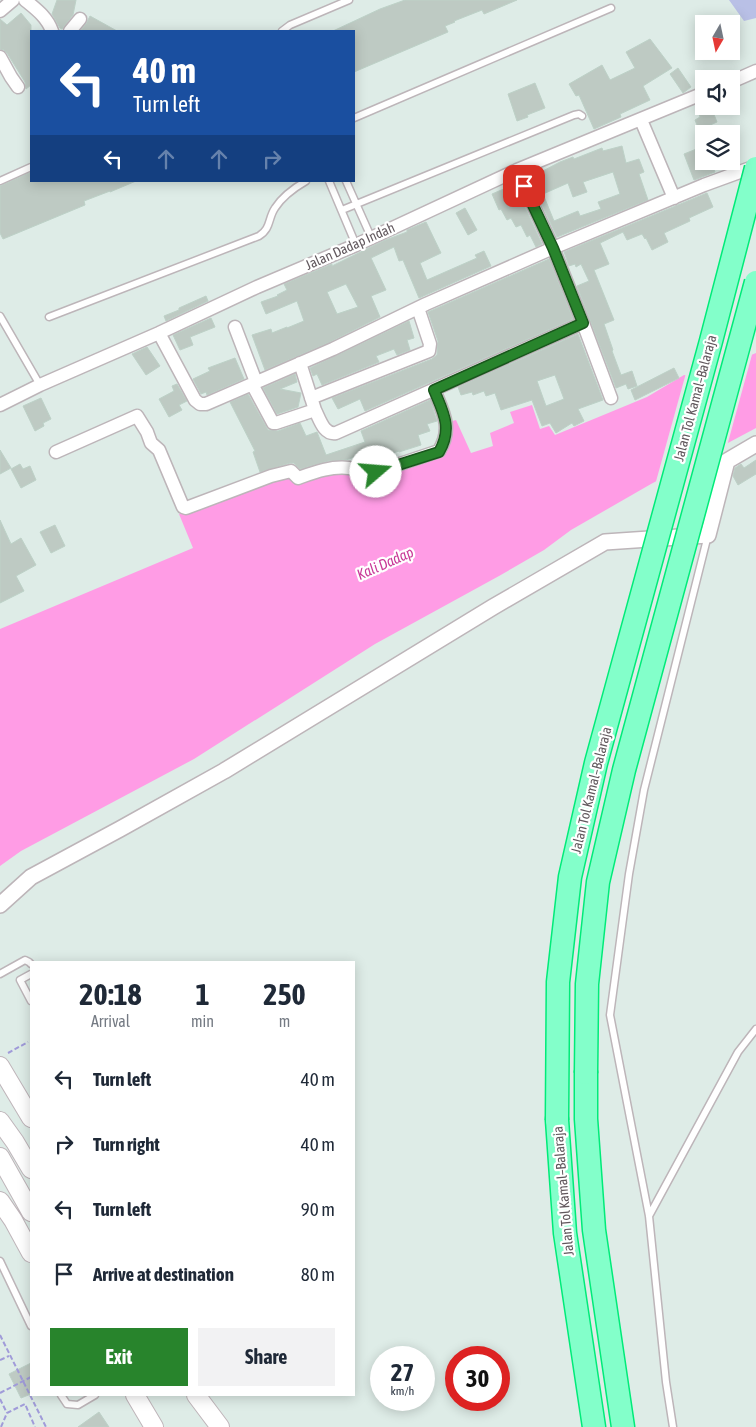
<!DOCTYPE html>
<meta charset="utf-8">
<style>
:root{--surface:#fff;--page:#f2f2f3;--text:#1f2937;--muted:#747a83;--accent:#28842c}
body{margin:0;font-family:"Asap Condensed",sans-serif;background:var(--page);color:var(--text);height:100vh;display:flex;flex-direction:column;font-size:19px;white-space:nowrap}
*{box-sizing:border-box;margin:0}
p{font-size:16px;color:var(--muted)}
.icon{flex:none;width:28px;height:28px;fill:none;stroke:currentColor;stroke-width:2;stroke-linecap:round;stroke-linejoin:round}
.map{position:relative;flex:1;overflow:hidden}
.details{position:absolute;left:30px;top:961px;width:325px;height:435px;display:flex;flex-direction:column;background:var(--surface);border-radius:0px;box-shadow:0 2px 12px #0003}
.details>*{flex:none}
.hud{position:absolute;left:30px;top:30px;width:325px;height:152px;border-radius:0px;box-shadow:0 2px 12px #0003;background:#1a4fa0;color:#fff;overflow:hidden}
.needle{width:32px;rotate:189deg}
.controls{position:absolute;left:695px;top:15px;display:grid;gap:10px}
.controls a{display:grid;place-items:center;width:45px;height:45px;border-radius:0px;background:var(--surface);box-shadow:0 2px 12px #0003;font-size:25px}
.speed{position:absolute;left:370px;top:1346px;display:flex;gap:10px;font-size:25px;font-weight:700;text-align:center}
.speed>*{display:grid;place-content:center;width:65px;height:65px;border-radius:50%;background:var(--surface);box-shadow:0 2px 12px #0003;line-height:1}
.speed small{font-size:12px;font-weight:400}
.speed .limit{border:8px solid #d22;background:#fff;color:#111}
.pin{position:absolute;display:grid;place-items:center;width:42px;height:42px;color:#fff;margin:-21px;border-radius:10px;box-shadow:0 2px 8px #0006}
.me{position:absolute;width:55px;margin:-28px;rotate:72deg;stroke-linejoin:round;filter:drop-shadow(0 0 4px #0008)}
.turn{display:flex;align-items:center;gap:18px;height:105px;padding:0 20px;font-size:22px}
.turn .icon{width:65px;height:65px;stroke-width:2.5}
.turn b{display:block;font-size:35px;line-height:42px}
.lanes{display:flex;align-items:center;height:48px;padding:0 20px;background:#0003;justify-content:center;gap:25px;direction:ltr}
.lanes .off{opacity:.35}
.eta{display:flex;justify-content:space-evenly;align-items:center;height:85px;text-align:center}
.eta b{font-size:30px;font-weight:700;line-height:35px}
.cta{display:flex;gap:10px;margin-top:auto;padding:10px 20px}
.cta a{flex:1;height:58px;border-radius:0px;background:var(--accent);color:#fff;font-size:20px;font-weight:700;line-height:58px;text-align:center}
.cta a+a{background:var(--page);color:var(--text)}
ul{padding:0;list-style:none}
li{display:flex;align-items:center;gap:15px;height:65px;padding:0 20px}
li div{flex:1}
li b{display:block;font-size:19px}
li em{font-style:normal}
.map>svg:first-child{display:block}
.green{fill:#b9c0e6}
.water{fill:#ff9ce5}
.pier{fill:#deece7}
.building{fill:#becac3;stroke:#bdd1c7;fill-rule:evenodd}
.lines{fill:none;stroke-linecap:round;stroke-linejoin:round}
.service-casing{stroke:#bdb5b9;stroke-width:9}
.minor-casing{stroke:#bdb5b9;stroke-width:15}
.tertiary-casing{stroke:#bdb5b9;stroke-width:18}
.secondary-casing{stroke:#bfb5ba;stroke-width:20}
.motorway-casing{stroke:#00eb79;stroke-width:25}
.path{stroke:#a09bd9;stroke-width:2;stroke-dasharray:5 2.5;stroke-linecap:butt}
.service{stroke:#fff;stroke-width:6}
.minor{stroke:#fff;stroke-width:12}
.tertiary{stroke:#fff;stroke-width:15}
.secondary{stroke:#fff;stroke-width:18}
.motorway{stroke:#83ffca;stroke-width:22}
.motorway-bridge-casing{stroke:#00eb79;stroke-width:25;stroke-linecap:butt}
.motorway-bridge{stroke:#83ffca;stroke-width:22}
.route-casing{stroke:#1a561d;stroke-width:12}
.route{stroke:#28842c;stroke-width:9}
.labels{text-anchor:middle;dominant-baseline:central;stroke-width:4.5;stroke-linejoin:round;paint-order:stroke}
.street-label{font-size:14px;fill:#61585d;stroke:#fff}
.water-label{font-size:15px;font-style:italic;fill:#c83897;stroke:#fff}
</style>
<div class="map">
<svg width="756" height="1427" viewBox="0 0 756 1427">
<rect width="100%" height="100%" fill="#deece7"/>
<path class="green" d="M729,0h27v18l-12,3z"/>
<path class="water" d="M756,353v75l-105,56 -80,46 -27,20 -45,26 -124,68 -181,115 -173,92 -21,15v-237l193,-81 -14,-34 77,-29 32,-7 7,3 46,-10 17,7h14l68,-23 9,-33 7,-2 15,33 22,-7 -3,-13 24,-10 -4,-11 22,-7 8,24 9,-3 6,9 92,-38 37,-22 24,4 26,-10 5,-9z"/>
<path class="pier" d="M753,351l-26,95 -72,39 31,-112 21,3 26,-9 5,-9z"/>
<path class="building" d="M57,0h19l-3,15 -11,14 -2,-1 -8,-14z
M405,0h112l-33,14 -2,-4 -28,11 1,1 -10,4 3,6 -94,40v-41h-21l47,-22z
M21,13l10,12v60l-5,4 -1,-7 -18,-29 -3,-3 -4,-1v-30l7,6z
M90,16l27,15h-37l6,-7z
M650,39l22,29 -29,18 7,14 -30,14 1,3 -27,12 -15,-34 -3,1 -7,-12 33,-19 8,15 25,-12 -9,-16z
M678,68l13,19 -8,6 -13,-19z
M535,83l10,25 -18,7 1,2 -11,4 -9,-27z
M696,106h12l2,7 3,-1 4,10 -18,8 -4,-10 5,-3z
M622,146l4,17 13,-4 5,13 -5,2 9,26 -91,37 -27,-58 10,-4 -1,-2 21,-11 13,-5 1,2 28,-11 1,3zM613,172l7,22 -22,8 3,7 -21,7 -2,-5 -24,10 -11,-27 25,-11 5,14 14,-5 -4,-10z
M704,146v15h7l4,11 -21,8 -10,-26z
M31,172v9h105l-26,11v-1l-26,10 1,4 -82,34 -3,-6v-47z
M513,181l29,63 -6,3 -6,-12 -3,2 -6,-12 -5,2 -5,-9 -4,2 -6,-11 -2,1 -7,-16 14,-6 -2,-3z
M707,193l6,14 -24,11 1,3 -26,12 4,9 -16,8 -6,-12 -1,1 -3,-5 -15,6 -4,-8 -23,11 9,21 -15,6 20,50 -10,4 9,26 -1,1 9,24 11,-4 5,15 -9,3 -2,-5 -10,4 -39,-102 12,-5 -8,-17 -5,3 -1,-3 -6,2 -5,-14z
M465,208l12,22 -9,5 -12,-22z
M426,222l15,31 -21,10 7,17 50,-22 -2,-3 9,-4 7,15 -72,32 -16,-38 -4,1 -5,-14 -23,11 15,32 -15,6 9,21 -50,25 -65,28 -13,-35 19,-6 1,4 15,-6v1l17,-7 -7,-20 -31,13 -5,-12 17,-6 -1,-1 10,-5 -3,-6 48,-20v2l51,-25 24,-9v-2zM346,284l12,23 -21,7 -10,-22z
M549,259l24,60 -208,92 -5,-12 -22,10 -6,-11 100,-39 5,-4 1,-14 -10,-29z
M206,296l2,5 -42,20 -2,-5 15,-6v-2z
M211,318l4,9 -25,10 3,8 -13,5 -7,-15z
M409,321l5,17 -7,2 3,10 -13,5 -3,-6 -18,7 3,6 -57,23 -5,-11 -4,2 -3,-8z
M578,334l25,66 -25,9 6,12 -10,5 -2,-3 -16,10 -6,-10 -8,3 -10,-26 -31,10 -6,-17 -9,3 -2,-5 -11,4 -1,-3 -11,3 -3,-8zM555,375l9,24 -18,7 -9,-25z
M147,347l13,19 -14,9 -14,-21z
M235,358l9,21 -37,16 -1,-3 -5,2 -8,-15 17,-8 -2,-3z
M674,368l5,10 -44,22 -4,-10z
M295,374l2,8 -17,7 21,4 -3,14 -21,7 -14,-26z
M177,384l10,17 -8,4 3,5 -13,7 -10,-18 15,-8 -2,-5z
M248,394l20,36 10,1 22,-8 6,13 11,-4 9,23 39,-13 -4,-11 69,-31 7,21 -10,3 3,7 -12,4 3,10 -22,7v-1l-28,9 -3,-8 -22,8 -18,1 -28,8 -6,-6h-4l-30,9 -7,-20 2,-1 -25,-49z
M41,398l10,21 -8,4 1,3 -9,5 -12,-25z
M0,450l11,18 -11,6z
M756,460v14l-18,11 -5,-9 2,-8 6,-4 3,4z
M20,464l3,5 7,-3 6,14 -15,8 -10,-19z
M0,520l11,24 10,-6 15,27 -20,11 8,15 -24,12z
M55,525l10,21 -14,7 -11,-21z
M31,1363v31l-10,4 -12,-24z
M99,1412l10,15h-31z"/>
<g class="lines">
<g class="service-casing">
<path id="service" d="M282,31l8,-6 59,-25
M354,118l257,-110
M0,181l31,-14
M329,181l27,64
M346,181l25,56
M342,210l232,-95 5,-1 3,2
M0,316l40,69
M49,317l210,-81c12,-7 9,-18 16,-28 7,-11 19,-20 31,-27
M0,974l25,-14 4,2 2,2
M31,974l-11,6 11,21
M649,1216l89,-164 18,-23
M0,1261l31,65
M61,1395l6,9 11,1 17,-10
M673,1427l-7,-45 -17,-166 -39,-201 19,-141 15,-84 64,-255"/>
</g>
<g class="minor-casing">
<path id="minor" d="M25,0c11,9 22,17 27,31
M0,11l13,-11
M70,31l10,-12
M0,57l11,20 7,10
M731,82l25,-11
M641,120l33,78
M517,170l36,78 30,75 28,75
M235,327l21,55
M159,333l36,67 5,4h6l127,-55 93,-45 127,-56 151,-63 52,-19
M252,384l21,39h3l39,-13 -15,-47
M311,398l118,-47 1,-7 -12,-36
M0,405l40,-20 119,-52 98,-46 99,-42 161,-75 187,-77
M315,410c5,10 9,25 21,23l247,-110
M56,452l81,-36 10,16 4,11 8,7 24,57 3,1 85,-32 20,-5 7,7c17,-6 33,-12 51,-10 4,1 7,3 11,4 5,2 11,0 16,0l63,-21c14,-23 4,-39 -5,-61"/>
</g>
<g class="tertiary-casing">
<path id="tertiary" d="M0,905l31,-28 89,-48 104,-58 269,-164 112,-65 103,-7 19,-74 29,-17"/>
</g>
<g class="secondary-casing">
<path id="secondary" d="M0,1066l31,52
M0,1121l15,21 16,27
M0,1157l31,55
M0,1201l13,19 18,33
M135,1395l19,32
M196,1395l24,32"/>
</g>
<g class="motorway-casing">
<path id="motorway" d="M586,1073v46l8,111 29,197
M557,1120l8,113 29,194"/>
</g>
<path class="path" d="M8,1053l20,-11
M0,1335l46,92
M0,1360l9,-4
M0,1393l31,-16
M0,1399l7,14
M1,1427l6,-14 18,-9 10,23"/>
<use href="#service" class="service"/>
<use href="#minor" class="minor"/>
<use href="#tertiary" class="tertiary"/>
<use href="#secondary" class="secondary"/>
<use href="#motorway" class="motorway"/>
<g class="motorway-bridge-casing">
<path id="motorway-bridge" d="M586,1073l1,-89 11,-102 26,-112 132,-488
M557,1120l1,-138 12,-105 26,-114 115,-422 45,-173"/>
</g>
<use href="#motorway-bridge" class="motorway-bridge"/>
</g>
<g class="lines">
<g class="route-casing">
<path id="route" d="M376,472l63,-20c14,-24 4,-40 -5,-62l149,-67 -30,-75 -29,-62"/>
</g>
<use href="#route" class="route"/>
</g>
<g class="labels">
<g class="street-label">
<text transform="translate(350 246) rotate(-24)">Jalan Dadap Indah</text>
<text transform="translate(695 398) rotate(-75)">Jalan Tol Kamal–Balaraja</text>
<text transform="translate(591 790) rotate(-76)">Jalan Tol Kamal–Balaraja</text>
<text transform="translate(563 1191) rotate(-95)">Jalan Tol Kamal–Balaraja</text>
</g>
<g class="water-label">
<text transform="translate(385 563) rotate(-24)">Kali Dadap</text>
</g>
</g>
</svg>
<div class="controls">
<a><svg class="needle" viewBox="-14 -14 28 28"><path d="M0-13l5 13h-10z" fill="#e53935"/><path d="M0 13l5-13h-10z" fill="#747a83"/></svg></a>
<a><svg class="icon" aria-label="sound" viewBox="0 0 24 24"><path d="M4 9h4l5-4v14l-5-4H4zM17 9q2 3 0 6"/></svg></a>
<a><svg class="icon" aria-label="layers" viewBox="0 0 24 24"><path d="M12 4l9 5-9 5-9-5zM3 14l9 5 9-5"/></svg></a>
</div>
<div class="speed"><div>27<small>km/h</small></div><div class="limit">30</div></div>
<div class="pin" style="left:524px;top:186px;background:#d93025"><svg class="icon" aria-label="arrive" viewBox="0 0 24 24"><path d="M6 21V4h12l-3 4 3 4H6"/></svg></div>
<svg class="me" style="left:376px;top:472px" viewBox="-20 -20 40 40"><circle r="19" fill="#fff"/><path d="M0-13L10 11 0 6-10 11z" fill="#28842c"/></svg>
<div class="hud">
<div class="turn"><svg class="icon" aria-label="left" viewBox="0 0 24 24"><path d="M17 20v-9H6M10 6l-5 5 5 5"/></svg><div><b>40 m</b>Turn left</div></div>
<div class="lanes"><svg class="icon" aria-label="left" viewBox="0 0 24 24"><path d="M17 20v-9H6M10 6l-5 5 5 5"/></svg><svg class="icon off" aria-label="ahead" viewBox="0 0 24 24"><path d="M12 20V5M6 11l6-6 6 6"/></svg><svg class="icon off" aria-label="ahead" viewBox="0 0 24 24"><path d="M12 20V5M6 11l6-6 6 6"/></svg><svg class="icon off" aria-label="right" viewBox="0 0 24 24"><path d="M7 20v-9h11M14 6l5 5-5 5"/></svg></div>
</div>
<section class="details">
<div class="eta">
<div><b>20:18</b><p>Arrival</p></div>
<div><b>1</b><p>min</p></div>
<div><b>250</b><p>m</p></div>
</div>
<ul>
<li><svg class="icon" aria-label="left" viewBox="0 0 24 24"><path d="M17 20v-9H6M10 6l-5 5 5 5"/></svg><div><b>Turn left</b></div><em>40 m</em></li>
<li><svg class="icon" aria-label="right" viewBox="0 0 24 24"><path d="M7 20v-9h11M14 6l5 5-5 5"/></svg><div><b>Turn right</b></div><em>40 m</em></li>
<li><svg class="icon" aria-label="left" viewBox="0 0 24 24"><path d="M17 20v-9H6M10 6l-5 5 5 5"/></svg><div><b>Turn left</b></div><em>90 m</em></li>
<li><svg class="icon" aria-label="arrive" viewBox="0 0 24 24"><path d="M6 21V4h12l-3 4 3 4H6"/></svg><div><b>Arrive at destination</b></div><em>80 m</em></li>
</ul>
<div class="cta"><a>Exit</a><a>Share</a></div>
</section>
</div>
